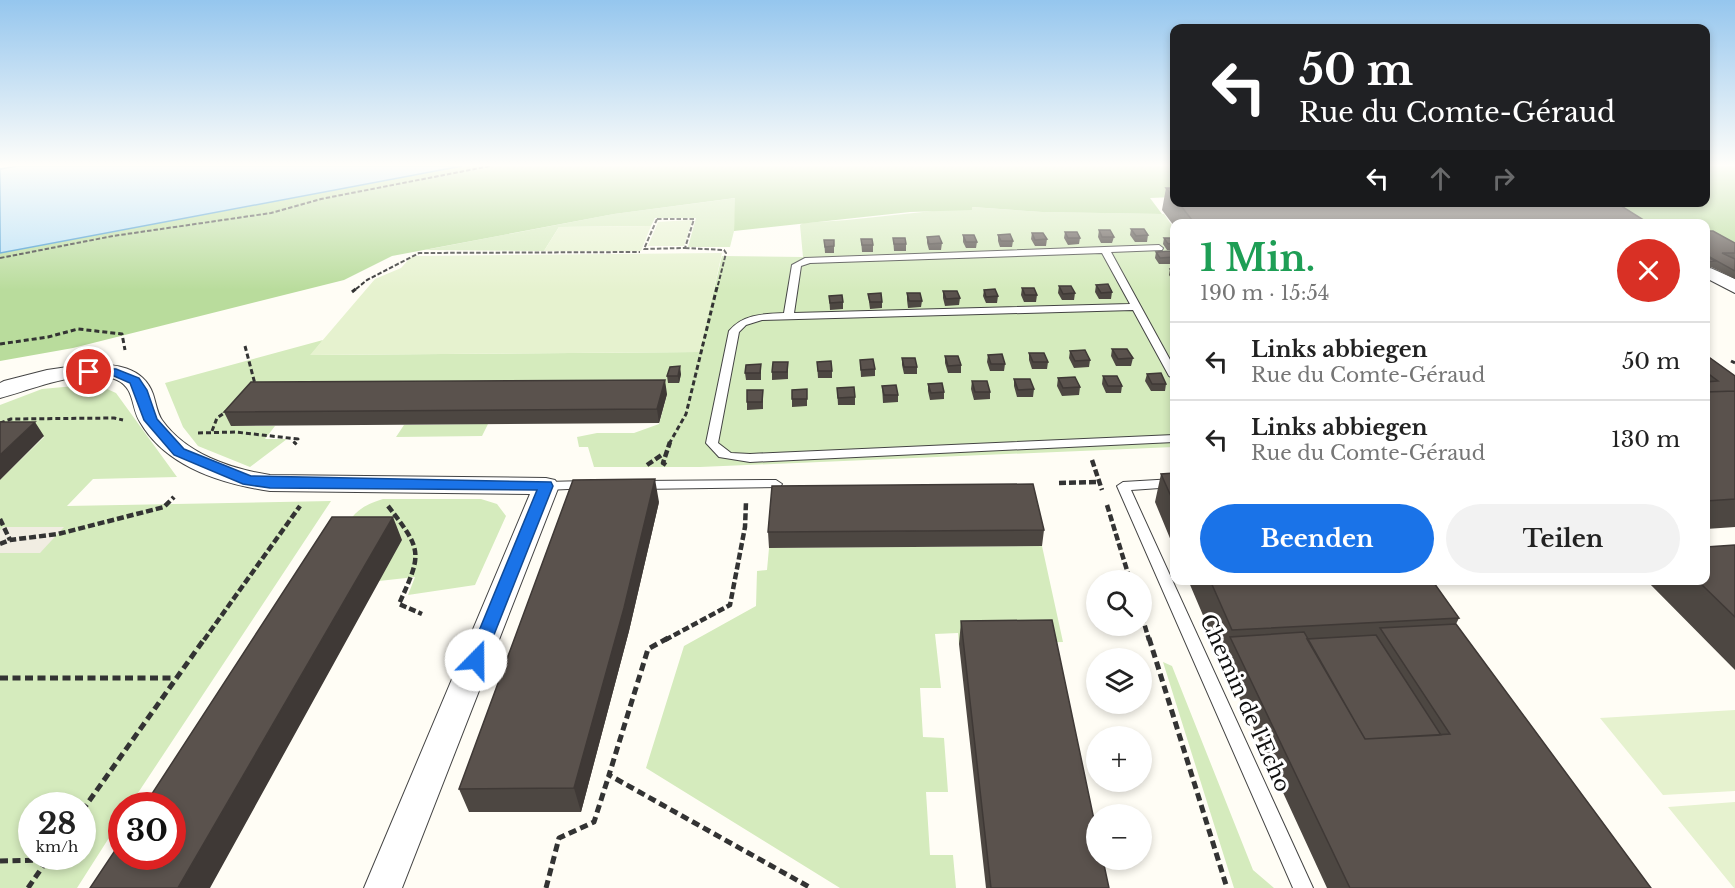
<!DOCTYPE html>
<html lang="de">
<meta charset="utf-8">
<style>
:root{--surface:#fff;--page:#f2f2f2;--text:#222;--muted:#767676;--line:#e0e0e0;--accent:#1a73e8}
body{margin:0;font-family:"Libre Baskerville",serif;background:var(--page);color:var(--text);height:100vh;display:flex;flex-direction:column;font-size:22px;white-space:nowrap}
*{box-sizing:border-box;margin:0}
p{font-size:20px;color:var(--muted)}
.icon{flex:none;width:33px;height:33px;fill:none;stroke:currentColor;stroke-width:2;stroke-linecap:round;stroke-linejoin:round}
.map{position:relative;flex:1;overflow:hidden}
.side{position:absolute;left:1170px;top:219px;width:540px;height:366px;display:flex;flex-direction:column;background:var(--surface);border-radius:12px;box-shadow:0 3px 9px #0003}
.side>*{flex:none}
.top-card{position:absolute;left:1170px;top:24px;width:540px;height:183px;border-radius:12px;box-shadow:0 3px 9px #0003;background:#202124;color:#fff;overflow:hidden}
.fabs{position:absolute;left:1086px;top:570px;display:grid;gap:12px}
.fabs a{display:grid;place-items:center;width:66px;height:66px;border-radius:50%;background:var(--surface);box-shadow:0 3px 9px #0003;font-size:30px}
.speed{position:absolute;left:18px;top:792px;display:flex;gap:12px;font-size:30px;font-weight:700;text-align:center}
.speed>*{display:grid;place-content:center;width:78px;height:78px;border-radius:50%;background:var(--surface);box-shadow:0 3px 9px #0003;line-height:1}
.speed small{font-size:15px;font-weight:400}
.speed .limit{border:9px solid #d22;background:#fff;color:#111}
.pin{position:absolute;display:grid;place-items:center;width:51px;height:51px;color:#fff;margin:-26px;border:3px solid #fff;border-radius:50%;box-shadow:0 2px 6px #0007}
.me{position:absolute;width:66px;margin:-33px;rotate:22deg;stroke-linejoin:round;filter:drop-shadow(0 0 4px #0008)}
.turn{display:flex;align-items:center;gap:21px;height:126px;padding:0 30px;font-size:27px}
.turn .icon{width:78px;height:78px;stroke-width:2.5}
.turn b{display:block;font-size:42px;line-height:51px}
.lanes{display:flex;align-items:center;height:57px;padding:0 30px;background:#0003;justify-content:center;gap:30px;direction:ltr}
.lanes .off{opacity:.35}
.round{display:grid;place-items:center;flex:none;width:63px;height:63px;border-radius:32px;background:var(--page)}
.headline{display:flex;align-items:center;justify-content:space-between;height:102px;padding:0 30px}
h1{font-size:36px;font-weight:700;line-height:45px;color:#1e9e55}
.primary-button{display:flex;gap:12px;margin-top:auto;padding:12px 30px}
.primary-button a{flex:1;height:69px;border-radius:36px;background:var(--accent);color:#fff;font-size:24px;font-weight:700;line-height:69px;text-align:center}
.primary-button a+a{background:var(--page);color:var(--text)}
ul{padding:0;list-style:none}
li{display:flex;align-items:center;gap:18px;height:78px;padding:0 30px;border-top:2px solid var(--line)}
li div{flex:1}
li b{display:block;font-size:22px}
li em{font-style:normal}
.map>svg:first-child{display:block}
.green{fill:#d5ebbd;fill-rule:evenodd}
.forest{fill:#b9dc9c}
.pitch{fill:#e6f2cf}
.plaza{fill:#f1ede2}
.water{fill:#b9e0f7;stroke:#3f96cf;stroke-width:1.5}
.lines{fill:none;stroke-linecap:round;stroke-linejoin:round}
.lane-casing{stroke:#444;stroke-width:2}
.street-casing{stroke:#444;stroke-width:2}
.path-far3{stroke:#333;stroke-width:2;stroke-dasharray:4.5 2;stroke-linecap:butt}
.path-far2{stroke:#333;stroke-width:3;stroke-dasharray:5 3;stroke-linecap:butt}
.path-far1{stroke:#333;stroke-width:4.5;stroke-dasharray:7 3;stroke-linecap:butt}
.path{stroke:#333;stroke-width:5;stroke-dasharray:8 4.5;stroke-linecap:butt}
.lane{fill:#fff;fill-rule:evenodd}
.street{fill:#fff;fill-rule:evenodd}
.wall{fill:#4d4742}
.shaded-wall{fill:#3f3936}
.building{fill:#5a524d;stroke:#3f3936;stroke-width:1.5}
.route{fill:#1a73e8;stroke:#114b97;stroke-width:1.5}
.labels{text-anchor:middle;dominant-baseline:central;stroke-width:6;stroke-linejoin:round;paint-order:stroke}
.near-street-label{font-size:21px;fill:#111;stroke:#fff}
</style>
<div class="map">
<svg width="1735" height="888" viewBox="0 0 1735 888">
<rect width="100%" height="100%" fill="#fffdf5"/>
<path class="green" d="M736,198l-2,33 -4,16h-42l8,-29h-41l-4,8 -92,1 -15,24 -119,-1 189,-36z
M971,207l71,5 122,2 10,14v219l-474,20h-106l-6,-20h-9l-2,-10 20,-4h37l25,-9 8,-30 -435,32h43l-10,13h22l-37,28 -52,-21 -15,-19 -18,-44 158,-43 -12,15 388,-3 23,-96 81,1 -3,-32 3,-2 44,-3z
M96,384l20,9 61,84 -84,2 -26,27 264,-5 -201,304 -8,1 -1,13 -44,69h-77v-408l44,-43h-44v-32l42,-16zM32,806h50v50h-50z
M488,424l-6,12 -86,1 8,-12z
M383,499h98l16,5 9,12 -31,69 -67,10 7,-18 -36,4 -42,-41c14,-23 19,-33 46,-41z
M1042,546l21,96 -104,2 -1,-11 -23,1 6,54h-21l3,49 21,1 4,54h-22l4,63h23l3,33h-116l-194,-120 38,-122 72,-40 1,-35 10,-1 2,-22z
M1163,662l9,4 81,204 21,18h-40z"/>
<path class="forest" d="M462,166h712v31l-24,1 12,16 -120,-2 -70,-5v3l-62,2 -176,19 1,-33 -121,16 -222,42 -48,24 -271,68 -73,13v-108z
M1706,166h29v82l-29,-16v-8l-17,-1 -7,-3 -53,1 -33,-18 110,-1z"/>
<path class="pitch" d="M690,220l2,1 -8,25h-36l10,-24z
M651,226l-10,25h-97l15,-24z
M722,253l-22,99 -390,3 65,-76 26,-11 9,-10 5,-2z
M1735,710v81l-72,4 -63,-77z
M1735,802v86h-1l-66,-81z"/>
<path class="plaza" d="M3,527h61l-24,26h-40v-23z"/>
<path class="water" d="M18,166h444l-462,87v-84z"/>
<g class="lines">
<g class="lane-casing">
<path id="lane" d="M1159,245l4,3 -1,2 -51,2 63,115v12l-5,-3 -36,-66 -371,10 -16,5 -7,7 -21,111 13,10 19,1 424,-19v7l-424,20 -31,-5 -13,-14 23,-112c14,-17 34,-17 55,-18l8,-48 13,-7zM1102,253l28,51 -336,9 7,-47 9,-3z
M1174,479v8l-43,3 182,398h-20l-176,-402 6,-4z
M776,480l6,4 -2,3 -141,2 -6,-4 6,-4z
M586,481l6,4 -2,3 -44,2 -6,-4 6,-4z"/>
</g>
<g class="street-casing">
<path id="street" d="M1706,266l29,13v14l-29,-15z
M88,364c26,0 55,2 65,30 3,9 4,19 9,26 24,34 69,49 108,55l276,3 9,2 4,6 -157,402h-38l166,-394 -260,-3c-48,-7 -104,-24 -130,-69 -9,-14 -5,-34 -23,-42 -31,-14 -86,10 -117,18v-15l4,-2 43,-11z"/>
</g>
<path class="path-far3" d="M657,219h37l-9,29 -41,1z
M685,248l39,2 2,3 -9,36
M0,258l113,-22 158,-23 50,-14 169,-33
M356,289l11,-9 52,-27 221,-1"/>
<path class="path-far2" d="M352,292l6,-5
M0,344l48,-7 30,-8 44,5 3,16
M245,346l10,38
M1731,361l4,2
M0,423l11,-4 103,-1 9,2
M212,431l5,-13 10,-7
M198,433l37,-1 63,7 -4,5
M669,444l17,-30 31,-127"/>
<path class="path-far1" d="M294,444l2,-2
M1092,460l10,30
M647,465l16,-11
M666,465l-3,-2 7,-21
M1059,483l40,-1
M1107,505l23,75
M388,506c35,45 34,47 11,98l23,10
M0,519l10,21
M0,544l10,-4 48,-6 106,-27 10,-10
M1142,616l7,24
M204,640l96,-134
M665,640l65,-35 15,-78 1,-25"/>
<path class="path" d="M668,638l-20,11 -39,126 202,113
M1149,638l78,250
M0,678h175
M82,811l123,-173
M0,861l48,-1
M28,888l22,-32
M546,888l13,-50 35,-16 15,-47"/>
<use href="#lane" class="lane"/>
<use href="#street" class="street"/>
</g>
<path class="wall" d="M1166,188h8v14h441l35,22h-476v2l-12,-16z
M1131,229l17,6 -1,7h-12l-5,-7z
M1099,230l15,7 -2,6h-11l-3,-6z
M1706,231l29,12v36l-24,-12 -5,10z
M1065,232l15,6 -1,6 -11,1 -4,-7z
M1032,233l15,6 -1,7h-11l-4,-7z
M963,235l14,7 -1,6h-10l-3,-6z
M998,235l15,6 -1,6h-12l-2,-6z
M927,237l15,6 -1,7h-12l-2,-7z
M893,238l13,6v7h-12z
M1164,238h10v12h-7l-4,-6z
M861,239l12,6v7h-11z
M824,240h10v13h-9z
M1156,252l18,4v8h-15l-4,-6z
M1174,268v13h-1l-4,-6 1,-6z
M1096,285l16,7 -1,7h-12l-4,-7z
M1059,286l16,7 -1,7h-12l-4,-7z
M1022,288l15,7 -1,7h-12l-3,-7z
M984,290l14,6 -1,7h-11l-3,-7z
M943,291l17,7 -1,7 -14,1 -2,-8z
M907,293l15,8 -1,6 -13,1 -1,-8z
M868,294l14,8v6l-12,1z
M829,296l14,6v7l-13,1z
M1112,349l21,9 -2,8h-15l-5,-10z
M1070,351l20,9 -1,7 -15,1 -5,-10z
M1029,353l19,9 -1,7h-15l-3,-9z
M988,355l17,9 -1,7h-14l-3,-9z
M1706,355l29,21v151l-29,2z
M945,356l16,9v8h-13l-3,-10z
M902,358l15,9v7h-13l-2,-9z
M860,360l15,9v7l-14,1z
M817,362l15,9v7h-14z
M788,369v10l-16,1v-8z
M761,371v9h-15l-1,-7z
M681,374l-2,9h-11l-1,-7z
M1147,374l19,10 -1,7h-14l-6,-10z
M1103,376l19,10 -1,7h-15l-4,-9z
M1058,378l22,9 -1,8 -17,1 -5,-10z
M1014,379l20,10 -1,8h-16l-3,-11z
M972,381l18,11v7l-16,1 -3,-11z
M928,384l16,8v7l-14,1 -2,-9z
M882,386l16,9v7l-15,1z
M837,388l18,9v8h-17z
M807,389v17l-15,1v-17z
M763,390v19l-16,1v-8z
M667,394l-8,29 -428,3 -7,-14z
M1174,473v75l-19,-46 6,-28z
M659,502l-30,129 -48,181h-112l-10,-23z
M1044,530l-2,16 -273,2 -1,-16z
M1735,545v125l-89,-90h60z
M1188,580h244l27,38 -3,6 195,264h-324l-105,-228z
M961,621l148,267h-123l-27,-244z"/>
<path class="shaded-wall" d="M680,366l1,8 -2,9 -1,-7z
M665,380l2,14 -8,29 -2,-14z
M35,422l9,14 -44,44v-25z
M655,479l4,23 -30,129 -48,181 -7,-24z
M393,517l9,23 -192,348h-32z"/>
<path class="building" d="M1166,188h8v10z
M1178,202h437l35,22h-455z
M1131,229h13l4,6 -12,1z
M1099,230h11l4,7h-12z
M1706,231h7l22,12v10h-13l13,6v12l-29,-16v-1l4,-1h-4z
M1065,232h12l3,6h-12z
M1032,233h11l4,6 -12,1z
M1010,234l3,7h-12l-3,-6z
M963,235h11l3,7h-11z
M939,236l3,7 -13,1 -2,-7z
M893,238h12l1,6h-12z
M1164,238h10v5l-6,1z
M861,239h11l1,6h-11z
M824,240h10v6l-9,1z
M1171,251l3,6 -14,1 -4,-6z
M1706,256l9,5 -9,1z
M1174,268v7l-4,-6z
M1108,284l4,8 -11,1 -5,-8z
M1059,286h12l4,7 -12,1z
M1022,288h12l3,7h-12z
M995,289l3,7 -12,1 -2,-7z
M943,291h14l3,7 -14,1z
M881,293l1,9h-12l-2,-8z
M907,293h13l2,8h-13z
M842,295l1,7 -13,1 -1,-7z
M1112,349h15l6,9 -15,1z
M1085,350l5,10 -15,1 -5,-10z
M1029,353h15l4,9h-15z
M1002,354l3,10h-14l-3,-9z
M1706,355l29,21v15l-29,1v-10l12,-1 -12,-9z
M945,356h13l3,9 -13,1z
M902,358h13l2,9h-13z
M873,359l2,10 -14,1 -1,-10z
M831,361l1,10h-14l-1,-9z
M773,362h15l-1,10h-15z
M761,364l-1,9h-15l1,-8z
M680,366l-2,10h-11l3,-9z
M1161,373l5,11h-14l-5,-10z
M1103,376h14l5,10h-14z
M1075,377l5,10 -17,1 -5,-10z
M1014,379h16l4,10 -16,1z
M665,380l-8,29 -433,3 27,-30z
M972,381h15l3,11h-15z
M942,383l2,9 -13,1 -3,-9z
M896,385l2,10h-14l-2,-9z
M854,387l1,10 -17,1 -1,-10z
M807,389v10h-15v-9z
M747,390h16l-1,12h-15z
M1735,391v108l-29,2v-109z
M0,422h35l-35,33z
M1174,473v30l-13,-29z
M655,479l-31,129 -50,180 -115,1 114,-309z
M1033,484l11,46 -276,2 4,-46z
M332,517h61l-215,371h-88l32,-48v16h50v-50h-28z
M1735,545v72l-38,-37h9v-33z
M1210,580h222l27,38 -227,12z
M1052,620l44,209v31h7l6,28h-118l-30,-267z
M1456,624l195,264h-301l-120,-251 74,-5 61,107 85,-5 -70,-106z
M1376,635l65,100 -76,4 -58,-100z"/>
<linearGradient id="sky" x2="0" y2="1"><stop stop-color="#95c6ee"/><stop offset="0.57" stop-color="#fffefa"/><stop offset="1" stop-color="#fffefa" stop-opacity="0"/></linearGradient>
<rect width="1735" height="290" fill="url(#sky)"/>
<path class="route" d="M89,368l27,1 23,9 8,12 10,29 27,30 67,27 300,6 2,4 -71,179 -6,2 -6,-2 -3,-5 70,-170 -267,-2 -27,-4 -69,-29 -30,-35 -14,-37 -16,-7 -29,-2 -2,-2z"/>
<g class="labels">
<g class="near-street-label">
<text transform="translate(1245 703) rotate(66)">Chemin de l'Echo</text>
</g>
</g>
</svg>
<div class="fabs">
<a><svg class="icon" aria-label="search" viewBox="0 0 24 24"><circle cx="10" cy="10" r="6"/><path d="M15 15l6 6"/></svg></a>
<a><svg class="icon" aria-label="layers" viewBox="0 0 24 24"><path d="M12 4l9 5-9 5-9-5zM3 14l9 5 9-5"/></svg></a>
<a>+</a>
<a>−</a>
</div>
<div class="speed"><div>28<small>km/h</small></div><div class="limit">30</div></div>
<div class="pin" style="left:89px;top:372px;background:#d93025"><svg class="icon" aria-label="arrive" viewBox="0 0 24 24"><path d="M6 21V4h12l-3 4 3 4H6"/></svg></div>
<svg class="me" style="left:476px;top:660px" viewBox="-20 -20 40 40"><circle r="19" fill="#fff"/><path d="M0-13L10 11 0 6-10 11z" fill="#1a73e8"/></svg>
<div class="top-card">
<div class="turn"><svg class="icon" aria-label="left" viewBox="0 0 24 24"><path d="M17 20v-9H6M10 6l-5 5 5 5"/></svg><div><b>50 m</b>Rue du Comte-Géraud</div></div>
<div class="lanes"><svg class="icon" aria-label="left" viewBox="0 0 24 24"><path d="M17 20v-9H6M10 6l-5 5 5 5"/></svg><svg class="icon off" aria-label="ahead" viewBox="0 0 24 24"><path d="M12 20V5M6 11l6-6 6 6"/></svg><svg class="icon off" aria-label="right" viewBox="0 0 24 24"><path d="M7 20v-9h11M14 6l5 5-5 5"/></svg></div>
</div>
<section class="side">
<div class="headline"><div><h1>1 Min.</h1><p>190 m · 15:54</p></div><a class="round" style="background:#d93025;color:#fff"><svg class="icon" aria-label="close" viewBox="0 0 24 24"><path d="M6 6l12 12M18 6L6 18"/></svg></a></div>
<ul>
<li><svg class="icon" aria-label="left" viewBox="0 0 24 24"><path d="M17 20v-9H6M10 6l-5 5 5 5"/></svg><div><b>Links abbiegen</b><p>Rue du Comte-Géraud</p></div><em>50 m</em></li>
<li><svg class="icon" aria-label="left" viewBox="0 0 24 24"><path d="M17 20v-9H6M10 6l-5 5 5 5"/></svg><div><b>Links abbiegen</b><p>Rue du Comte-Géraud</p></div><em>130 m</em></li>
</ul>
<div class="primary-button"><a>Beenden</a><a>Teilen</a></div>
</section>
</div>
